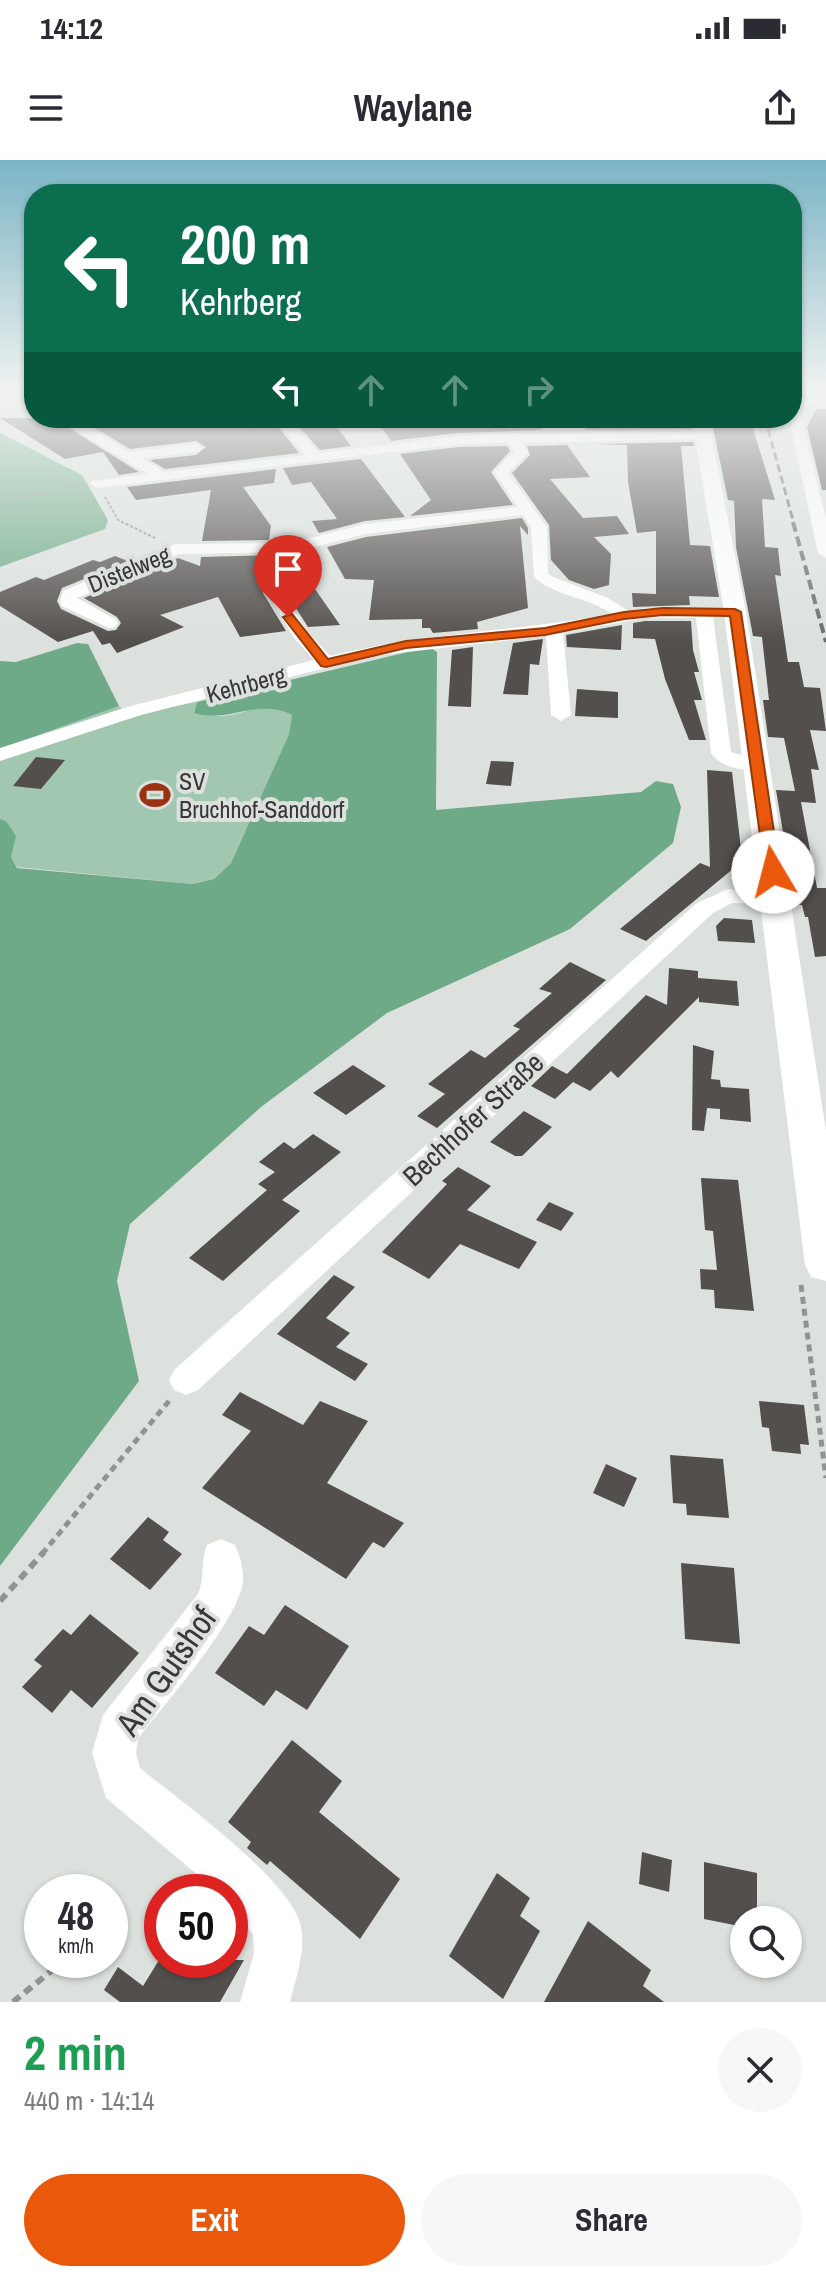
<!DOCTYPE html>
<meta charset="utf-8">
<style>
:root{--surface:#fff;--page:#f7f7f7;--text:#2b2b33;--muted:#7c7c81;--accent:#ea580c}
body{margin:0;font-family:"Archivo Narrow",sans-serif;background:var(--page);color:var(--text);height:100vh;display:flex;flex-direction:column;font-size:30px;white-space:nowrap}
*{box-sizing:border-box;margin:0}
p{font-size:26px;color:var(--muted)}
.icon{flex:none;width:44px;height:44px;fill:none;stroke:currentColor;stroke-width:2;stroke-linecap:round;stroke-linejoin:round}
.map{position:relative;height:1842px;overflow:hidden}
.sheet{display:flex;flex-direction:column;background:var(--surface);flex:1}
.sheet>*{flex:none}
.top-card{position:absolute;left:24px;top:24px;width:778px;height:244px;border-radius:32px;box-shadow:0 2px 6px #0004;background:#0b6e4f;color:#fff;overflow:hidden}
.fabs{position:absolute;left:730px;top:1746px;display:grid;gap:16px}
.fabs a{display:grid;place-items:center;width:72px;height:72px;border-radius:50%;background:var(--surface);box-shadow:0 2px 6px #0004;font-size:40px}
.speed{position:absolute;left:24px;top:1714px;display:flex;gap:16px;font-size:40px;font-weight:700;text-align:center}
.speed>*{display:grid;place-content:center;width:104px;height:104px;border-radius:50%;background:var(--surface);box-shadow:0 2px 6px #0004;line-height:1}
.speed small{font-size:20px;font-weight:400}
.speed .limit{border:12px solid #d22;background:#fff;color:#111}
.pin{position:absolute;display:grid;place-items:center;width:68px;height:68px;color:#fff;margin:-82px -34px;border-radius:50% 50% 50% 0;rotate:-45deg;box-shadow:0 0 8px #0007}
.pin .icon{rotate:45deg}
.me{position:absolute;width:88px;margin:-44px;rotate:352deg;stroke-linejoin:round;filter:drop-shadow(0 0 6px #0008)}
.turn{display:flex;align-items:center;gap:28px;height:168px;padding:0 24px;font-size:36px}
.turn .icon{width:104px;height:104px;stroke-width:2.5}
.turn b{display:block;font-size:56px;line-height:68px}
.lanes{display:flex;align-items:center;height:76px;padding:0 24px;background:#0003;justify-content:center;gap:40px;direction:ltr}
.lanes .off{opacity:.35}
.round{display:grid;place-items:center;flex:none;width:84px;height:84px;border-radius:42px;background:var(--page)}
.summary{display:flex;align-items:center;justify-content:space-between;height:136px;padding:0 24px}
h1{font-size:48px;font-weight:700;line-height:60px;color:#1e9e55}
.action{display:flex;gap:16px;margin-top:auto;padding:16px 24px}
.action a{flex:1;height:92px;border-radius:48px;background:var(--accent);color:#fff;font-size:32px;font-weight:700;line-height:92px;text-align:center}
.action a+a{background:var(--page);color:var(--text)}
.status{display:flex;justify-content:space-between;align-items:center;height:56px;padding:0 40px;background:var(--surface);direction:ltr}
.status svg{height:22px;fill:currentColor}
header{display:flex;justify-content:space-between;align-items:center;height:104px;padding:0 24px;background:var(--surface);font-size:36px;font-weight:700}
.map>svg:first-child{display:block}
.green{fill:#a2c7b0}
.forest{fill:#6eaa87}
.building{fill:#534f4d}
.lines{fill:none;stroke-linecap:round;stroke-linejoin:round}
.path-far2{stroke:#909391;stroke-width:2;stroke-dasharray:3 2;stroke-linecap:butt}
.path-far1{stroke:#909391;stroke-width:5;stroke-dasharray:7 5;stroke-linecap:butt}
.path{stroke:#909391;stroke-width:6;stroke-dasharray:9 6;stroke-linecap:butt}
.minor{fill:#fff;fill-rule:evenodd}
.major{fill:#fff;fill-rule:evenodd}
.rail-far1{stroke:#6c6e6d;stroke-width:3;stroke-dasharray:8 4;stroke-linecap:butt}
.rail{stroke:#6c6e6d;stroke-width:4;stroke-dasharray:10 5;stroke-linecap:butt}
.route{fill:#ea580c;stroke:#983908;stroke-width:2}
.labels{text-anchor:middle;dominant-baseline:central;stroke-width:8;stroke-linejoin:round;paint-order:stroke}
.far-street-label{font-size:24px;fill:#373837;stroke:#dce1de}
.far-poi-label{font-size:24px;fill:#373837;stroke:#dce1de;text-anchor:start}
.street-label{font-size:28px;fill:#373837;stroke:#dce1de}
.near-street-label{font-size:34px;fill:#373837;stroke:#dce1de}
</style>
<div class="status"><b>14:12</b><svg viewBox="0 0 49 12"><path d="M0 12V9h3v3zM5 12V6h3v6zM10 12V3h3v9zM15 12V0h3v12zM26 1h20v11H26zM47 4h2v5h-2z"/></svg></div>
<header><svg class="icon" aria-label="menu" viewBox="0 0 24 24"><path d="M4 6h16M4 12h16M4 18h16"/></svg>Waylane<svg class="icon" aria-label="share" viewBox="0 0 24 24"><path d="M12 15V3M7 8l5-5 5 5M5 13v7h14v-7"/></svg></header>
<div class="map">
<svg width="826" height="1842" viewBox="0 0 826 1842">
<rect width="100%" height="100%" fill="#dce1de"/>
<path class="green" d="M197,542l-3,11c9,1 18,3 27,3 29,-1 38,-18 71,-1l-3,19 -58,129 -17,16 -21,5 -176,-17 -6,-10 -5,-36 -6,-2v-70l119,-43 10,9z"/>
<path class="forest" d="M0,273l82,42 26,45 -3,9 -105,38z
M77,483l11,1 31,62 -119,43v-88l16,1z
M429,487l8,5 -1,158 205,-18 15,-11 17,3 8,23 -8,36 -103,86 -183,84 -126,94 -131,117 -13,57 22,100 -139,185v-747l6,2 10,15 -5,21 6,11 176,16 21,-5 17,-16 58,-129 3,-19c-34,-18 -64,9 -98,-2l3,-11z"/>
<path class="building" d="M816,249h10v81h-4l-15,-63z
M0,258h53l86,54 -20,3 -16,-23 -38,7z
M140,258h19v7l71,-7h41l28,35 -134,16 -15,-9 46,-5 10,-8 -10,-6 -66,8 -35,-21 36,-3z
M291,258h39l21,28 -31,4z
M375,258h49l3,4 63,-4 8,9 42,-1 2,4 -84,3 -67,8z
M663,258h26l2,11 -105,1 -2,-4 76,-4z
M711,258l40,4 24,78 -13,-1 3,48 13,1 3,28 -6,-1 13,87h11l5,25 16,1 6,43 -16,-1 9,40 -8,-1 5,34 -15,-1 16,86h9v68l-11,1 -7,-40h-3l-3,-12h-7l-19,-115 19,1 -11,-53 -16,-1 -5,-37h6l-7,-63 -9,-1 -17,-89 -2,-46 -6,-1z
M693,282l1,4h-13l9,99 20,1 9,51 -30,-1 1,9 -57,2 -1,-14 24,1v-63l-19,2 -9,-51 -1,-37 -33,-1z
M567,285l23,32 -40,2 33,39 34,-2 12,18 -35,3 17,17 -2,31 -15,4 -25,-9 -18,-20 -2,-35 -37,-52 18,-18 -3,-9z
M507,286l3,5 -19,21 22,33 -103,11 21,-16 -31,-46 58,-7z
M361,299l44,58 -40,4 -46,12 -7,-12 25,-2 -26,-37 -19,3 -9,-17z
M276,309l-2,14 -31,4 28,39 -2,14 -67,1 9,-51 -75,10 -9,-13z
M522,358l6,10v7l-8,-9 8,82 -51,14 1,7 -45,4 -3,-5h-8v-9l-53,1 5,-40 -29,-1 -18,-32 39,-10z
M277,395l-14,38 23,38 -46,6 -22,-40 -58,18 24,12 -67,26 -7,-10 -8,2 -9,-14 -35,11 -58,-36v-14l36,-15 8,3 49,-20 7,2 15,-6 13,5 -66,27 -5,13 4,8 47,22 8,-1 5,-7 -4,-6 -33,-19 94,-40 22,8 1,-9z
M297,403l43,62 -32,2 -23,-36z
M645,461h46l2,29 6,22h-5l8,28h-8l12,40h-17l-24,-61 -10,-40 -22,-1v-15z
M622,465l-1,25 -54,-3 -1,-12z
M543,479l-4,26 -9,-1 -2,31 -25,-1 10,-51z
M473,487l-2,60 -23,-1 4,-56z
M577,529l41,3v26l-43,-2z
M36,597l29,3 -24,29 -28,-3z
M491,601l23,1 -3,24 -25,-2z
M707,610l25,2 10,86 -9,-1 1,11 -88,73 -26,-12 80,-66 10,4z
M724,758l28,2 3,23 -37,-2 -2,-15z
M570,802l36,18 -169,148 -20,-12 28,-22 -17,-10 43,-34 14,8 35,-29 -7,-3 39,-33 -13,-4z
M669,808l29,3v7l39,3 2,25 -40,-4v-5l-81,81 -7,-7 -21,20 -17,-9 -18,17 -24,-13 21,-20 15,8 79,-79 21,10z
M693,885l21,6 -3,28 9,1 1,7 28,2 2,33 -31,-3v-10l-13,-1 -3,23 -12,-1z
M353,905l33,21 -40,29 -33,-22z
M524,951l28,16 -30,29h-7l-25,-14z
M313,974l28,18 -59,48 18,11 -77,70 -34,-23 78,-68 -9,-6 17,-12 -16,-10 25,-20 10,7z
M458,1007l33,19 -24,24 70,32 -18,27 -59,-25 -31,35 -47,-27 65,-68 -5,-3z
M701,1018l37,2 16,131 -39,-3 -1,-18 -13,-1 -1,-20 17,1 -4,-39 -8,-1z
M549,1042l25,11 -13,18 -25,-11z
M334,1115l21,12 -29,31 24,15 -14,14 32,17 -13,17 -78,-47z
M240,1232l63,33 17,-24 48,20 -41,62 77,40 -20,25 -11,-6 -27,37 -144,-91 49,-57 -29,-16z
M759,1241l45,4 5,40 -9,-1 1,10 -29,-3 -3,-23 -7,-1z
M670,1295l53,4 6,59 -42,-3 -1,-11 -13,-1z
M606,1304l31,14 -13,29 -31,-14z
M148,1357l21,15 -6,8 19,14 -32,36 -40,-31z
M681,1403l53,5 6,76 -55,-5z
M285,1445l64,41 -42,64 -31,-20 -12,16 -49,-33 34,-47 15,9z
M90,1454l49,39 -47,55 -21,-18 -19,23 -30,-26 20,-21 -8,-6 29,-31 8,6z
M292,1580l50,41 -23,31 81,67 -40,60 -90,-78 -3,4 -20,-17 4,-6 -23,-20z
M642,1692l30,8 -3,32 -30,-8z
M704,1702l53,11v47h-13v7l-40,-8z
M497,1713l33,25 -10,18 20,15 -37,68 -54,-43z
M588,1761l63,49 -8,16 21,16h-120z
M159,1800h85l-24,42h-100l-16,-12 14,-23 25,19z"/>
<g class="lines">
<path class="path-far2" d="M0,226l3,-1
M105,337l13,23 37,18
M0,341l80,-15"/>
<path class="path-far1" d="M801,1125l25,193
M42,1394l127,-153"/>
<path class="path" d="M0,1441l44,-49
M13,1842l42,-34"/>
<path class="minor" d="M826,238v8l-27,1 27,113v38l-8,-5 -29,-135h3v-19z
M56,258h81l-6,4 -45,4 43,26 67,-8 7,4 -7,4 -55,6 23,14 141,-17 -31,-37h13l32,35 139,-17 54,-3 195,-1v6l-5,1 -180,4 6,10 -20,20 39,54 1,46 5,4 55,21 21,13 16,-3h96l3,4 -3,4 -28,1 18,135 33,10 3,4 -10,6c-18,-4 -35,-3 -46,-19l-15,-135h-51l-82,15 8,82 -10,6 -10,-6 -5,-79 -174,20 -231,59 -141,46v-13l127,-41 187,-47 -20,-22 -28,-47 15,-39 -102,2 -102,44 38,21 3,4 -3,4 -6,1 -47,-22 -2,-4 3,-11 113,-47 115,-1 74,-19 153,-17 -24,-35 20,-20 -5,-9 -51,1 -361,44 -7,-4 2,-3 56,-7zM523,355l8,12 3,50c22,20 54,20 78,37 -94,17 -190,19 -282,42l-23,-25 -25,-40 16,-40 67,-17z
M728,729l57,5 4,5 -4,5 -53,-1 -19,10 -515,477 -12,5 -12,-5 -5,-10 5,-10 523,-467z
M221,1379l14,6c5,11 9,24 8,37 -6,41 -78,121 -105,157l-2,14 4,15c39,32 147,109 160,155 7,26 -4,54 -10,79h-50l14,-49 -1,-19 -23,-28v-14h-12l-112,-94 -14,-45 11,-38 95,-121c7,-17 2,-32 9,-49z"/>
<path class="major" d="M692,258h16l38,194 80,519v150l-15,-4 -6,-12 -81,-653z"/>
<path class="rail-far1" d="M765,258l29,106"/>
<path class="rail" d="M793,362l33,120"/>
</g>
<linearGradient id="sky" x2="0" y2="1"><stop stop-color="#7bb4c5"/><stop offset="0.47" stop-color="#eff2f0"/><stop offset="1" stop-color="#eff2f0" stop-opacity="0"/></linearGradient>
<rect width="826" height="483" fill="url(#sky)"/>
<path class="route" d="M663,448l72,1 6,3 39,260 -2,3 -5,2 -8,-5 -35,-256 -67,-1 -39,4 -79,16 -139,13 -80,19 -5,-1 -38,-49 9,-3 36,45 78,-18 139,-13 79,-16z"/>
<defs>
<g id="stadium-bare" transform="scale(2.4)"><path d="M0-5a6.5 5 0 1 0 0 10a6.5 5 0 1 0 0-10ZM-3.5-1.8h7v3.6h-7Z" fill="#9a3311" stroke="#dce1de" stroke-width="2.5" paint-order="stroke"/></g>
</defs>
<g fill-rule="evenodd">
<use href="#stadium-bare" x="155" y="635"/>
</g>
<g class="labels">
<g class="far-street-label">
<text transform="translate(129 409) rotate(-22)">Distelweg</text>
<text transform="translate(246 524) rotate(-15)">Kehrberg</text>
</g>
<g class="far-poi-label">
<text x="179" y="621">SV<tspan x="179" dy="28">Bruchhof-Sanddorf</tspan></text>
</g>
<g class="street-label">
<text transform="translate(473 959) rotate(-43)">Bechhofer Straße</text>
</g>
<g class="near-street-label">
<text transform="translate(166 1511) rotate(-55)">Am Gutshof</text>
</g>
</g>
</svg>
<div class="fabs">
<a><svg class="icon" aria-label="search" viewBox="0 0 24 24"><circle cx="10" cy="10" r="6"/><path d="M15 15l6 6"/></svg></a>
</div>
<div class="speed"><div>48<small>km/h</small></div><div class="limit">50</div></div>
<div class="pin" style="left:288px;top:457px;background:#d93025"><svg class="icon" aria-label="arrive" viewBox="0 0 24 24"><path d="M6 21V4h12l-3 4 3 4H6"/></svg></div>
<svg class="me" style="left:773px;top:712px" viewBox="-20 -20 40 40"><circle r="19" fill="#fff"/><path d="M0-13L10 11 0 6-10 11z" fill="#ea580c"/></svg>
<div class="top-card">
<div class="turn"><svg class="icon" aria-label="left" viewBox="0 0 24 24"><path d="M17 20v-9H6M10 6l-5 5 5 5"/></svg><div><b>200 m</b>Kehrberg</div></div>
<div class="lanes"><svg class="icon" aria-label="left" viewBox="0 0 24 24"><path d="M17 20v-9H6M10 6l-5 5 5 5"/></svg><svg class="icon off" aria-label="ahead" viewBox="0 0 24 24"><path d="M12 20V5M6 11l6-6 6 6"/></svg><svg class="icon off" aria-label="ahead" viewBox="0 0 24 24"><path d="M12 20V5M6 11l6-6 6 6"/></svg><svg class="icon off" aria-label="right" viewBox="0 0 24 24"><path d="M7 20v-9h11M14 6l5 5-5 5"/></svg></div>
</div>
</div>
<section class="sheet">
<div class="summary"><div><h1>2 min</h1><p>440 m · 14:14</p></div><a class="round"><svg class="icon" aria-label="close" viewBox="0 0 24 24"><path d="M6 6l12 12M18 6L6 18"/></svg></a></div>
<div class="action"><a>Exit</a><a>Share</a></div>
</section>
